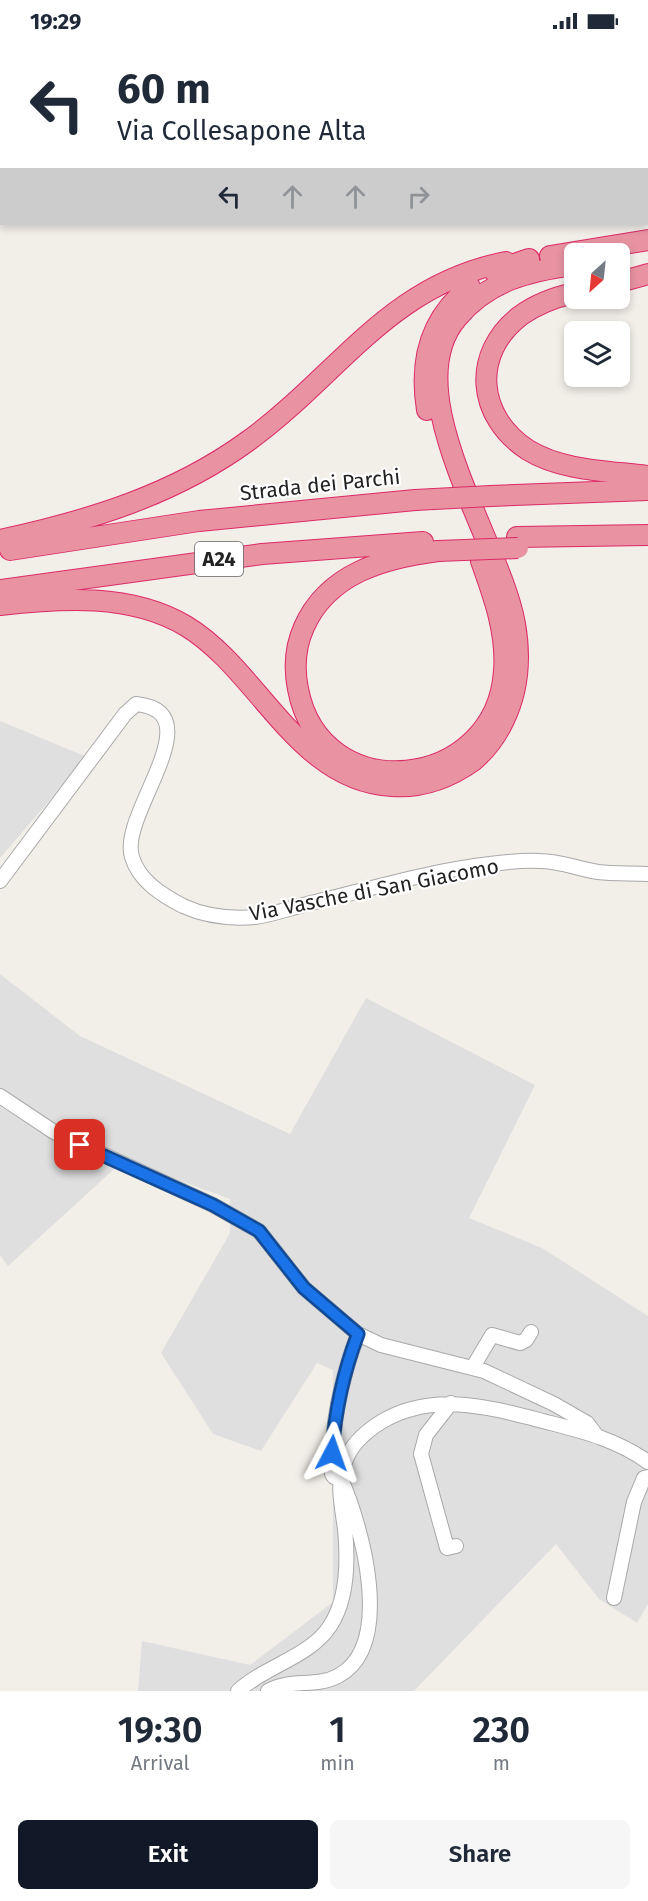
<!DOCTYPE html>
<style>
:root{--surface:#fff;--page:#f6f6f7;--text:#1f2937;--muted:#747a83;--accent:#111827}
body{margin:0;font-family:"Fira Sans",sans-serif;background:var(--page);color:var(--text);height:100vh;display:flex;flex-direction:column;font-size:22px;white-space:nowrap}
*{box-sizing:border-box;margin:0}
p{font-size:20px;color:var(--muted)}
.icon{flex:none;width:33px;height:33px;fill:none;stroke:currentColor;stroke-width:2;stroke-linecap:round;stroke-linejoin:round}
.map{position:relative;height:1649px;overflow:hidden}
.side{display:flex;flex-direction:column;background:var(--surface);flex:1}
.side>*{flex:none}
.banner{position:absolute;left:0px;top:0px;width:648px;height:183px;box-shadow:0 3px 9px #0003;background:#fff;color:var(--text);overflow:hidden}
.needle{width:39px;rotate:207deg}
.controls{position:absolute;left:564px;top:201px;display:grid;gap:12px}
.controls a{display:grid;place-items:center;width:66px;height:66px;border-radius:9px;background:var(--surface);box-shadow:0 3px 9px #0003;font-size:30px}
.pin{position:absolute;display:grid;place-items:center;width:51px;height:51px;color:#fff;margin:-26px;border-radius:12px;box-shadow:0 3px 9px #0006}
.me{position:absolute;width:66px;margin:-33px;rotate:4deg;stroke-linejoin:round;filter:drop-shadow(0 0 4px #0008)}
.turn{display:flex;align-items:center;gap:21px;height:126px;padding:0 18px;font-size:27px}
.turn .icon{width:78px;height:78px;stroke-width:2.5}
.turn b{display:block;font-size:42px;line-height:51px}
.lanes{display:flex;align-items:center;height:57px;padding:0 18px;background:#0003;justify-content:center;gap:30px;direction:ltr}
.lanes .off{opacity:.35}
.eta{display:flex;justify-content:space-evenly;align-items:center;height:102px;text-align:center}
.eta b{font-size:36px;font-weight:600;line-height:42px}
.button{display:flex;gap:12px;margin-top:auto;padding:12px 18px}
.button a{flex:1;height:69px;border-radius:9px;background:var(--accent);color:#fff;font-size:24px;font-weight:600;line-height:69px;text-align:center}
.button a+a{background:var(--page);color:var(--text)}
.status{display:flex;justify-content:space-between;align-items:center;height:42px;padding:0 30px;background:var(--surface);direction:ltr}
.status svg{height:16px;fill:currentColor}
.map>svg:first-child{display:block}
.residential{fill:#e0dfdf}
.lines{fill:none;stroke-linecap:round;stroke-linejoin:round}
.minor-casing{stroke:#a9a9a9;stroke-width:16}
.major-casing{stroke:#a06b00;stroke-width:21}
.highway-casing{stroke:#dc2a67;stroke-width:22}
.minor{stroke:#fff;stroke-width:14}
.major{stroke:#fcd6a4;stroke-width:18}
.highway{stroke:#e892a2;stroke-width:20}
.highway-bridge-casing{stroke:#dc2a67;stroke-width:22;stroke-linecap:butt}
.highway-bridge{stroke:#e892a2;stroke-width:20}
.route-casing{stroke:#114b97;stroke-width:15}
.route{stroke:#1a73e8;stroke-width:10}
.labels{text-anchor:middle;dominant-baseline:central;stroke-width:4.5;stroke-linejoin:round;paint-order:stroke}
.shield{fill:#fff;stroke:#646464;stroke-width:1.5}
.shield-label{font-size:20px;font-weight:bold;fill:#222}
.street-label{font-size:21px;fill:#222;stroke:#fff}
</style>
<div class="status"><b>19:29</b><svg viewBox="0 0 49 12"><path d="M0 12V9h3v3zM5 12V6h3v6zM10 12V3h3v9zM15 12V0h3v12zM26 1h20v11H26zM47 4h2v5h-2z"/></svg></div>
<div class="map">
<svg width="648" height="1649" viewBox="0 0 648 1649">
<rect width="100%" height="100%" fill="#f2efe9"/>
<path class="residential" d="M0,679l87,36 -87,101z
M0,932l80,62 210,98 76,-136 169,87 -66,133 73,30 106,68v288l-11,19 -38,-24 -43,-55 -142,147h-276l4,-50 108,24 83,-63v-232l-16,-7 -56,88 -48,-17 -52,-81 69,-120v-34l-106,-39 -116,106 -8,-11z"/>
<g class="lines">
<g class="minor-casing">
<path id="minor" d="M181,2l1,-2
M568,2v-2
M646,140l2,1
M0,174l2,-1
M0,839l125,-167 11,-10c79,8 -18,111 -4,153 7,24 30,38 51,49 22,10 48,13 72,11 17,-2 35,-9 52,-13 60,-14 122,-33 183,-40 16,-2 34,-4 50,-3 19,0 39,8 58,11 16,2 34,1 50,2
M0,1054l54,36 159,73 46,26 45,57 54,46 23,11 103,26 70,33 33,19 9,12
M473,1325l19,-32 28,8 6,-3 5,-8
M451,1361l-25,32 -5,19 26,94 9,-2
M614,1556l20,-96 10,-24 4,-1
M238,1649c27,-25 72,-34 92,-65 18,-27 18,-66 15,-97 -3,-23 -9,-45 0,-67 6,-18 20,-30 36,-40 51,-31 108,-15 162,-1 38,10 73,18 105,41
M268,1649c22,-13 47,-3 70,-15 58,-31 23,-152 3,-197l-7,-2 -2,-3c-1,-49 9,-95 26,-140"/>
</g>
<g class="major-casing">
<path id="major" d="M133,2l1,-2
M0,96h2"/>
</g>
<g class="highway-casing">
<path id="highway" d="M550,214l98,-16
M494,229l35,-12
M620,240l28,-8
M574,251c-18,4 -39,12 -54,23 -49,38 -43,101 8,134 34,21 81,21 120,26
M427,368c-8,-50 3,-92 43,-123
M491,454l157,-6
M517,495l131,-2
M0,498c88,-19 174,-45 248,-99 90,-65 140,-156 258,-179
M10,508l189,-29 216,-21
M438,509c-54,7 -110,22 -134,76 -9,20 -10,42 -6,62 23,121 198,103 206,-18 3,-38 -10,-74 -23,-110
M0,548l262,-36 161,-12
M0,563c61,-7 131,-12 186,21 73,44 111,155 206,160 29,2 57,-8 81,-25 13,-11 24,-26 31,-41 15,-31 17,-62 11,-96 -14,-82 -121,-232 -58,-306 31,-37 71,-47 117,-53"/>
</g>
<use href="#minor" class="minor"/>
<use href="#major" class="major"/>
<use href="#highway" class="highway"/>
<g class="highway-bridge-casing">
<path id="highway-bridge" d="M415,458l76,-4
M438,509l80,-3"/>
</g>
<use href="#highway-bridge" class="highway-bridge"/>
</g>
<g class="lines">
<g class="route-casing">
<path id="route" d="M80,1103l133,60 46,26 45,57 54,46c-15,39 -23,78 -26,119"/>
</g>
<use href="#route" class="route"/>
</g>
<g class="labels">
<rect class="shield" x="195" y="500" width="48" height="34" rx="4.5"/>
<g class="shield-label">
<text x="219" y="517">A24</text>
</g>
<g class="street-label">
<text transform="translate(320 443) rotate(-6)">Strada dei Parchi</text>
<text transform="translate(374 848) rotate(-11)">Via Vasche di San Giacomo</text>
</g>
</g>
</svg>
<div class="controls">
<a><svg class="needle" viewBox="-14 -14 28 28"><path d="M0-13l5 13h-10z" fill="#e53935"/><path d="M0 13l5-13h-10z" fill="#747a83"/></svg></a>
<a><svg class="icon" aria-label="layers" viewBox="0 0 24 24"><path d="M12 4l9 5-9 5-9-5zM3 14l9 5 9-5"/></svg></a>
</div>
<div class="pin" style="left:80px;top:1103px;background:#d93025"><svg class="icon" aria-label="arrive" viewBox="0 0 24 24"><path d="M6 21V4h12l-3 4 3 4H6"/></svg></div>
<svg class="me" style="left:332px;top:1411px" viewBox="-20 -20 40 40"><path d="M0-17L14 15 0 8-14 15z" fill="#1a73e8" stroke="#fff" stroke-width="4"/></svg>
<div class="banner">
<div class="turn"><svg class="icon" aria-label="left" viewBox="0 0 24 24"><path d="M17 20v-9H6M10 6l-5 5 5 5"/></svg><div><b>60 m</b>Via Collesapone Alta</div></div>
<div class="lanes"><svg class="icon" aria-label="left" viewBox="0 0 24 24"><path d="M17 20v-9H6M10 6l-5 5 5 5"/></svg><svg class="icon off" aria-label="ahead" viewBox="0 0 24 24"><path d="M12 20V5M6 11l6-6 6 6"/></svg><svg class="icon off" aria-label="ahead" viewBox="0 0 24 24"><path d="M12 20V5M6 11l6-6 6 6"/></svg><svg class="icon off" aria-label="right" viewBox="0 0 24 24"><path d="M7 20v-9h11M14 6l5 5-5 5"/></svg></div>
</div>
</div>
<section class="side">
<div class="eta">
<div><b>19:30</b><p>Arrival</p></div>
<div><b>1</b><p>min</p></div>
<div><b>230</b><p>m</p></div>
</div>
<div class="button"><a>Exit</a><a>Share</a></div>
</section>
